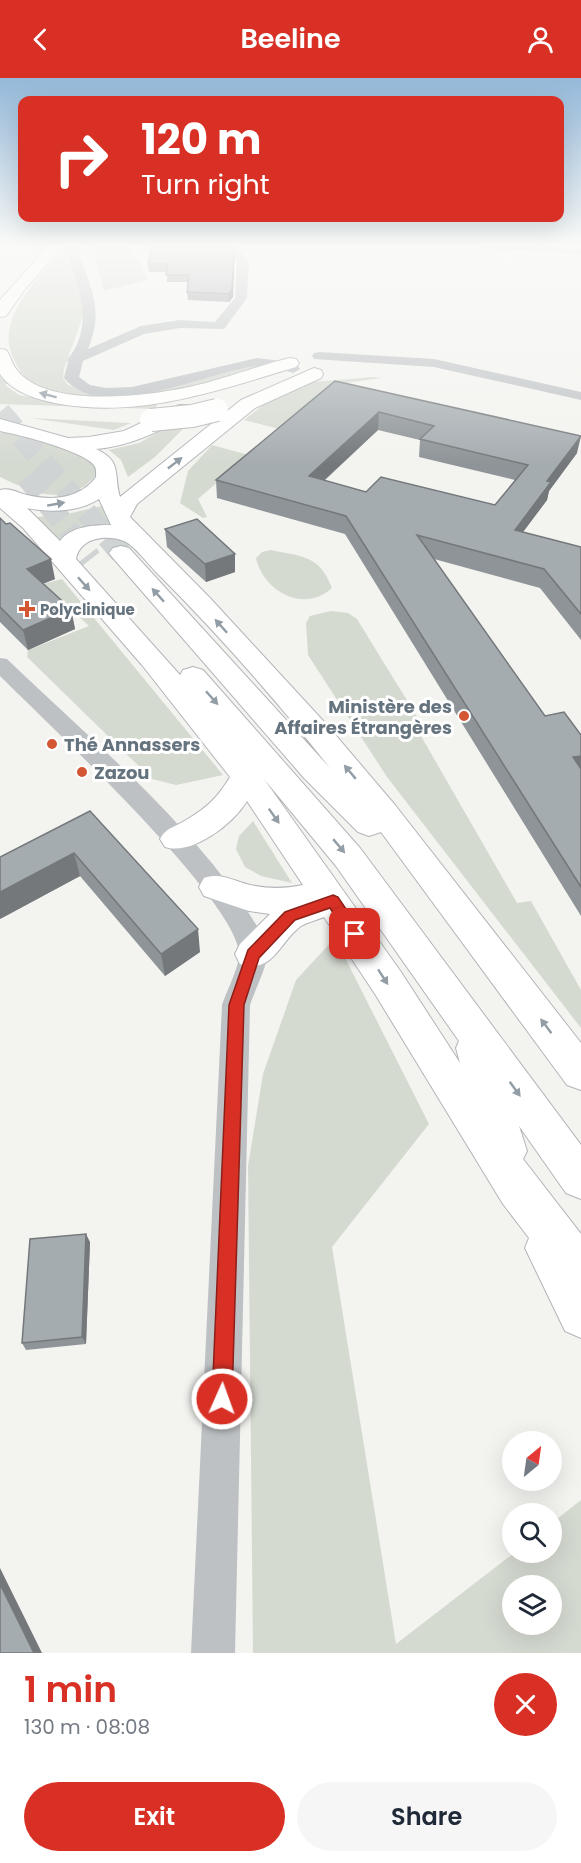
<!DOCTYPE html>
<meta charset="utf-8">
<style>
:root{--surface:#fff;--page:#f6f6f7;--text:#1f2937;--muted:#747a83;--accent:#d93025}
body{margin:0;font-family:Poppins,sans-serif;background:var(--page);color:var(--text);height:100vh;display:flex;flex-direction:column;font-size:22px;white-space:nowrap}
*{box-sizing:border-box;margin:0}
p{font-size:20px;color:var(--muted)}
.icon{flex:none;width:33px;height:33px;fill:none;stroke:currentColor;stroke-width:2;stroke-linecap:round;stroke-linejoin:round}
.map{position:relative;height:1575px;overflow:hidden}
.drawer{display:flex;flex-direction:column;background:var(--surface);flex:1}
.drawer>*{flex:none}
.hud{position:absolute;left:18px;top:18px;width:546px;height:126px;border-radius:12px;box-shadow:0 6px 24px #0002;background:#d93025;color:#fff;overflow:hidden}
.needle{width:39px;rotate:29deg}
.controls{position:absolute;left:502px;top:1353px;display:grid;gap:12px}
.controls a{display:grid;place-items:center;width:60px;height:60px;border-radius:50%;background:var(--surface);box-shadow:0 6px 24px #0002;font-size:30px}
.pin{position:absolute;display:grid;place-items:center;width:51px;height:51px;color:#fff;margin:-26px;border-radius:12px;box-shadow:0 3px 9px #0006}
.me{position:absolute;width:66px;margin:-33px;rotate:2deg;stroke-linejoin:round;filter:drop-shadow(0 0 4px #0008)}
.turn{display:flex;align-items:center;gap:21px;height:126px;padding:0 24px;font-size:27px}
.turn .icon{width:78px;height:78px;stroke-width:2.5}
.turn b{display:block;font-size:42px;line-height:51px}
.round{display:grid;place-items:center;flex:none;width:63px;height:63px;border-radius:32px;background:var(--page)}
.headline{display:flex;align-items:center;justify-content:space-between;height:102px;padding:0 24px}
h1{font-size:36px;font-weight:600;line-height:45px;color:var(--accent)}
.cta{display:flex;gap:12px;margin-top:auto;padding:12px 24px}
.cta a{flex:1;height:69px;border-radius:36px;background:var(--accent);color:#fff;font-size:24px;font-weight:600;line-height:69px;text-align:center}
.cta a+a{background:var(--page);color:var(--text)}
header{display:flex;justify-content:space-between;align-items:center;height:78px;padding:0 24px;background:var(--accent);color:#fff;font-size:27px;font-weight:600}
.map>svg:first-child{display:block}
.green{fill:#d5dad1;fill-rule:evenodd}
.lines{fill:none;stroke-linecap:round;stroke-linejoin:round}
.highway-tunnel{stroke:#d0d3d4;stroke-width:22;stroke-dasharray:22 11;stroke-linecap:butt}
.highway-casing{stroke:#b2b5b8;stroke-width:2}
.minor{fill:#bdc1c4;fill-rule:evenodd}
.highway{fill:#fff;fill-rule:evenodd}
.highway-bridge-casing{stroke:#b2b5b8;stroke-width:24;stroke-linecap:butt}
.highway-bridge{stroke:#fff;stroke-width:22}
.wall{fill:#8e9497;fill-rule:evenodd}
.shaded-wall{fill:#74787b}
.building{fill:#a5acb0;stroke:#74787b;stroke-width:1.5;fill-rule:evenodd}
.oneway{fill:#939da5}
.route{fill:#d93025;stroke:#8d1f18;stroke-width:1.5}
.poi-dot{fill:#d25732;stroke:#fff;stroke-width:2}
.labels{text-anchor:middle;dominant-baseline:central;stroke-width:6;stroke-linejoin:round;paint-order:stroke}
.far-poi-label{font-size:15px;font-weight:bold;fill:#65737e;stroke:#fff;text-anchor:start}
.poi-label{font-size:18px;font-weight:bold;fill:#65737e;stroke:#fff;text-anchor:start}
</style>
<header><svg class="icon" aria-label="back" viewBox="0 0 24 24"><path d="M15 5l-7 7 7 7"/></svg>Beeline<svg class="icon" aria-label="person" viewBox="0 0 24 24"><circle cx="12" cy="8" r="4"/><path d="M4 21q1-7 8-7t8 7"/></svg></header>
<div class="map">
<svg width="581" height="1575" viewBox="0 0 581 1575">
<rect width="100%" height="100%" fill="#f3f3f0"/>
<path class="green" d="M91,167h38l19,35 -44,11z
M69,168l17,62 -22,61 -1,9 4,6 11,6 25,4 142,-29 21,1c-16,4 -33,8 -49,13 -9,3 -17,8 -26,10 -38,7 -130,16 -162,-9 -10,-8 -15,-19 -19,-31 -10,-35 35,-82 59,-103z
M0,295l8,10 -3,2 14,10 39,7 99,1 -1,6 -156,-5z
M372,299l10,1 -44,6 -59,45 -35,-9 30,-23 39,-15z
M30,340l101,5 -17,7z
M192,342l-37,37 -27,20 -7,-17 -12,-10 30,-7 36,-20z
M0,351l17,3 71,25 4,3 6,12c-27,38 -65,21 -98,5z
M212,367l37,10 -51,44 9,18 -4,1 -23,-15 8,-32z
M101,428l12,22 -52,16 -25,-27 27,-2z
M271,472c31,7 48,4 61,38 -28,26 -69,3 -76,-30l6,-6z
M62,501l161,196 -47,10 -24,-6 -125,-122 1,-7 61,-24 -46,-42z
M331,533l17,2 9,6 70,114 -6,3 96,167 14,-2 50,89v38l-194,-251 -79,-122 -2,-32 4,-7z
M253,743l39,62 -31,-7 -16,-9 -9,-18 3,-13z
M335,860l94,186 -97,123 64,397 118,-91 38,-1v-29l29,-23v153h-328l-5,-487 15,-92 33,-94zM513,1508h39v38h-39z"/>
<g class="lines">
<path class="highway-tunnel" d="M0,334l121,141
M27,399l64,82"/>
<g class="highway-casing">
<path id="highway" d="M49,167h15l-39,44 -19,27 -6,1v-17z
M0,271l6,1c5,6 6,15 11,20 30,39 130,26 172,17 34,-7 67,-21 101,-29l6,1 3,4 -3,4c-77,23 -154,51 -236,37 -22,-4 -47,-11 -60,-30z
M314,290l7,2 2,4 -2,4 -66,30 -118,96 -7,13 80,81 117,127 68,80 186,238v47l-14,-5 -186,-253 -12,4 -11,-4 -54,-54 -191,-220 -4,-5 4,-5 8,-2 8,2 201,220c-54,-68 -112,-134 -173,-195 -8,-8 -24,-29 -33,-32 -19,-7 -44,-3 -48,18l104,116 3,-5 10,-3 10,3 157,178 221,297v54l-15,-6 -47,-67 8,25 -4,8 58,75v104l-16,-7 -40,-83 4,-10 -26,-34 -128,-210 -51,-77c-7,3 -16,5 -23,9 -22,16 -28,49 -61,38l-5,-10 5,-10 30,-30 -21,-3 -45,-15 -5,-9 5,-9c17,-6 29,3 46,7 19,4 34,4 53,0l-56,-84c-14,23 -55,55 -82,46l-5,-8c6,-12 16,-12 26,-19 21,-12 32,-23 44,-43l-88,-112 -119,-137 -23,-20v-18c9,-3 18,3 27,5 25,6 53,4 69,-18 0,-4 1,-9 -3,-13 -14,-14 -72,-29 -93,-33v-12l68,19 21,-1 35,-6 55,-26h14l3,4 -3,4c-31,17 -61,33 -97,36 27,13 17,24 24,48l121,-97zM99,421l12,26c-17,0 -40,1 -51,16l-33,-33c23,5 52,4 72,-9zM264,701l72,87 123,175 -3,7 4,15 -59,-91z"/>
</g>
<path class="minor" d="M69,167h12l-2,9c13,37 25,56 9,95l53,-23 39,-6 35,2 20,-24 2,-36 -12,-17h12l12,17 -2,36 -23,31 -44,-1 -36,6 -61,27 -4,16 11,8 16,3 26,-1 125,-29 24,3 17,5 2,3 -7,4c-12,-3 -24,-8 -36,-7 -49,5 -156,59 -193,12l4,-16 -1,-2c21,-24 18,-55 8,-84 -4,-11 -8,-19 -6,-31z
M477,167l104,3v6l-98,-6z
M319,274l115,7 147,33v8l-147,-33 -120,-8 -2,-3 2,-3z
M0,580l7,1c77,74 172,154 233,241 10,15 24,34 27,53 1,12 -13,39 -17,52l-15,648h-44l31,-648c4,-13 18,-39 17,-52 -3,-54 -194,-232 -239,-277z"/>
<use href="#highway" class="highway"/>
<g class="highway-bridge-casing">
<path id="highway-bridge" d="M151,342l41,-4 25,-6"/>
</g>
<use href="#highway-bridge" class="highway-bridge"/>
</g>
<path class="wall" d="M234,177l-1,42 -4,5 -41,-2 -1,-8 1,-10h-21v-10h-18l-1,-8z
M335,303l242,72 -28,38 -2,9 -24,32 58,15v93l-41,-52 -106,-29 111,157 36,19v181l-236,-382 -128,-36 -1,-18zM378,352l42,10 -1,17 96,23 -20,25 -129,-13 -42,-11z
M0,440l55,61 -12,5 28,25 4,20 -47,21 -28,-28z
M165,451l70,25v18l-29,10 -39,-35z
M90,733l110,141 -35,24 -85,-100 -80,43z
M90,1164l-4,102 -60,6 -4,-7z"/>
<path class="shaded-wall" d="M234,177l-1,42 -4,5v-8z
M379,334l-1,18 -70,65 1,-19z
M581,358l-4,17 -28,38 -2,9 -36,48 4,-18 32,-49z
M235,476v18l-29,10 -1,-18z
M51,481l4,20 -24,9 -4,-19z
M71,531l4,20 -47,21 -5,-20z
M581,678v18l-8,-17z
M74,775l6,23 -80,43v-27z
M198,851l2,23 -35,24 -4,-22z
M86,1156l4,8 -4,102 -4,-7z
M0,1490l42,85h-8l-34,-69z"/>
<path class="building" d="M152,167h76l6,10 -2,34 -3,5 -42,-2 2,-17h-23l2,-11h-20z
M335,303l246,55 -34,45 4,1 -36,48 66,17v67l-37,-45 -127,-34 128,181 19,-4 17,23v21l-8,1 8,12v118l-235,-371 -130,-36zM379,334l55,14 -14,13 108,26 -33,40 -114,-28 -15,15 -57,-16z
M0,440l6,6 4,-1 41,36 -24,10 44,40 -48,21 -23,-23z
M197,441l38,35 -30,10 -40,-35z
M90,733l108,118 -37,25 -87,-101 -74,39v-35z
M86,1156l-4,103 -60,6 8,-104z
M0,1506l34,69h-34z"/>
<defs><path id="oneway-solid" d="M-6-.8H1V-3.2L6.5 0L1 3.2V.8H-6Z" transform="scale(1.5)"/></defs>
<g class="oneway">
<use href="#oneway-solid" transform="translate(48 317) rotate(-165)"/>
<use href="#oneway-solid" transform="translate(175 385) rotate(-38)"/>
<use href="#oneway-solid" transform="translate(56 426) rotate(-10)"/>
<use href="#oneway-solid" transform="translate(84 506) rotate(48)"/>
<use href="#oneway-solid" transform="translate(158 517) rotate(-132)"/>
<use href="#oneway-solid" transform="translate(221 548) rotate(-132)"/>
<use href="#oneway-solid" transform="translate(212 620) rotate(48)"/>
<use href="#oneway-solid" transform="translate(350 694) rotate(-130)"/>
<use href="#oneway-solid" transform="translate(274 738) rotate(55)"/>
<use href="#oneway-solid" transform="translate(339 768) rotate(50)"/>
<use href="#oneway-solid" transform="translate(383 899) rotate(57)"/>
<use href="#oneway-solid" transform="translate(546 948) rotate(-127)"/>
<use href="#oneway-solid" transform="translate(515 1011) rotate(54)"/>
</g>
<linearGradient id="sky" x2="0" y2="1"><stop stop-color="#94b9da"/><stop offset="0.43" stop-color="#fafaf8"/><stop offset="1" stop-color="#fafaf8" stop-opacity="0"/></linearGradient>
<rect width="581" height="387" fill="url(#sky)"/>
<path class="route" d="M333,817l5,2 22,33 2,4 -2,4h-11l-19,-30 -35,12 -36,38 -15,47 -12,394 -3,7 -7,3 -7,-3 -3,-7 17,-394 19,-55 37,-38z"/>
<g class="poi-dot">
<path d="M24 522h6v6h6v6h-6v6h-6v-6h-6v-6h6z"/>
<circle cx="464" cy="638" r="6"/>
<circle cx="52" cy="666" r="6"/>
<circle cx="82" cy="694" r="6"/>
</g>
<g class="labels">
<g class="far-poi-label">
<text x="40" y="531">Polyclinique</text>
</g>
<g class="poi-label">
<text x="452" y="628" text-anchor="end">Ministère des<tspan x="452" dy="21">Affaires Étrangères</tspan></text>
<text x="64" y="666">Thé Annassers</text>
<text x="94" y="694">Zazou</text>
</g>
</g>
</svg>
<div class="controls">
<a><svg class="needle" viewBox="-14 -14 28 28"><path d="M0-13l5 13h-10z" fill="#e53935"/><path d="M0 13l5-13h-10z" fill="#747a83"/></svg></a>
<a><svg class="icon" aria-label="search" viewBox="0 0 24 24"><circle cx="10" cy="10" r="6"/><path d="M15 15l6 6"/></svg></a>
<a><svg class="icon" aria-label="layers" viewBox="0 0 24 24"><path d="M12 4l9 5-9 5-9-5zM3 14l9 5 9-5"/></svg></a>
</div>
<div class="pin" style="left:355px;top:856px;background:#d93025"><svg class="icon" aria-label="arrive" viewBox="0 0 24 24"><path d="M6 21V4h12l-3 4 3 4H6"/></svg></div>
<svg class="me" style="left:222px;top:1321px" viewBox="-20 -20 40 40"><circle r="17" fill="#d93025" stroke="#fff" stroke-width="3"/><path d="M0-11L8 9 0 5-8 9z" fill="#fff"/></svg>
<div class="hud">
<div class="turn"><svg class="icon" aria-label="right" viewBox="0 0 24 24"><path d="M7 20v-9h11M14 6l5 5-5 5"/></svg><div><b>120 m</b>Turn right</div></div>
</div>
</div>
<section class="drawer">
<div class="headline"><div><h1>1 min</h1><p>130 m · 08:08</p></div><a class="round" style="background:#d93025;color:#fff"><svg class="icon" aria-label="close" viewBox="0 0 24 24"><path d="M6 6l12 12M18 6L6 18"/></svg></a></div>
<div class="cta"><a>Exit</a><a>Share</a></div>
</section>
